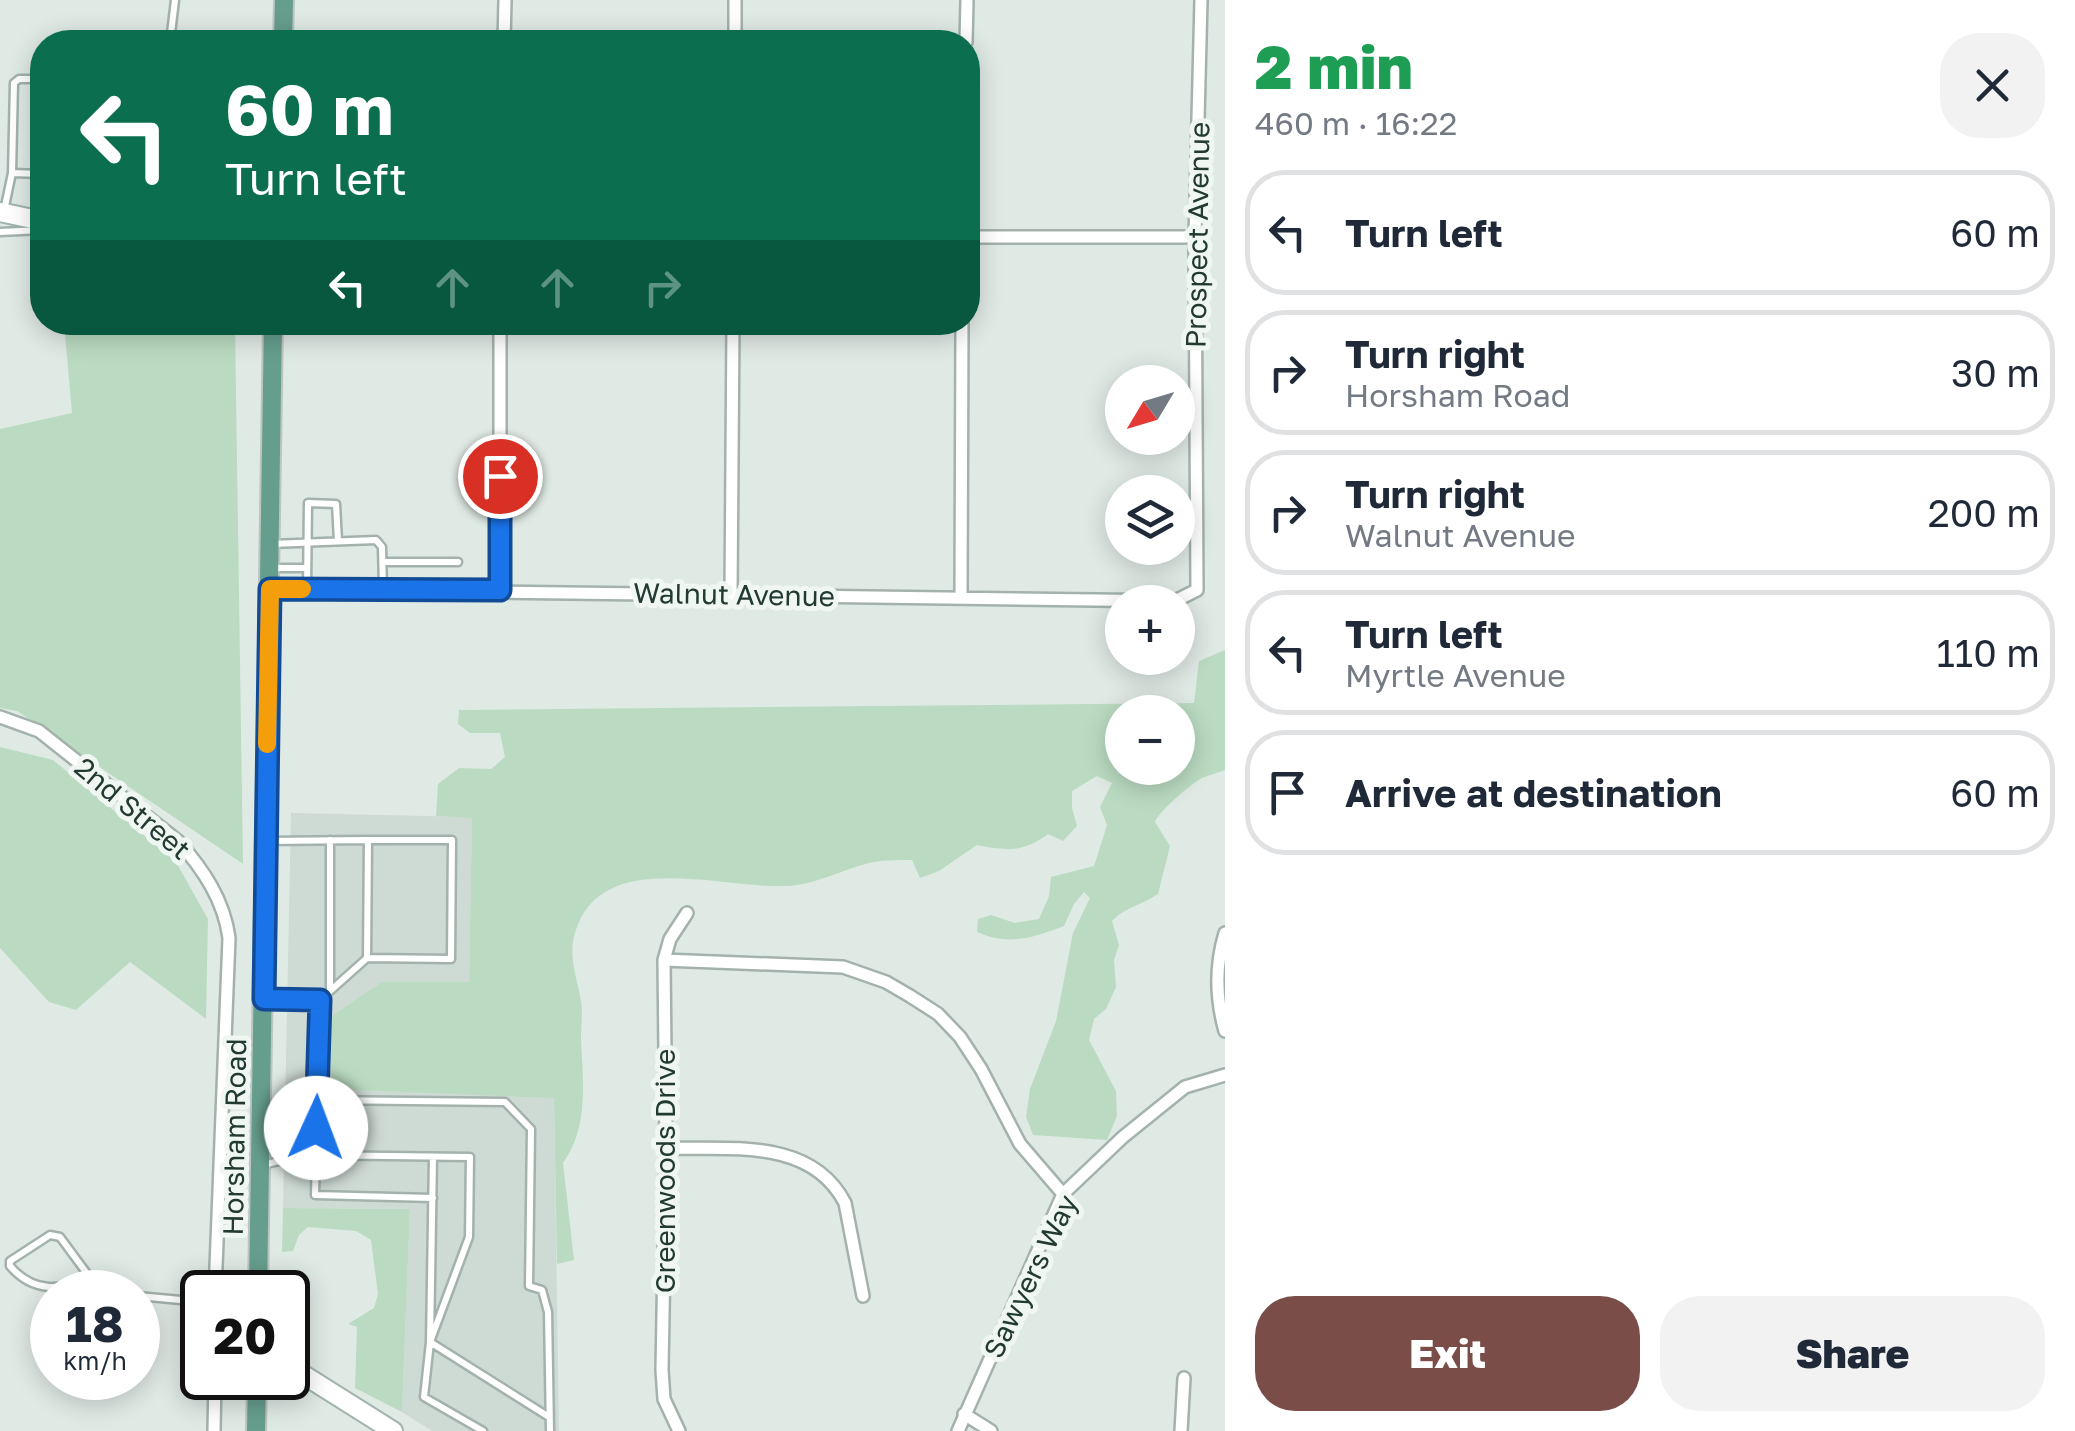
<!DOCTYPE html>
<meta charset="utf-8">
<style>
:root{--surface:#fff;--page:#f2f2f3;--text:#1f2937;--muted:#747a83;--line:#e0e1e3;--accent:#7b4d48}
body{margin:0;font-family:"Golos Text",sans-serif;background:var(--page);color:var(--text);height:100vh;display:flex;flex-direction:column;font-size:38px;white-space:nowrap}
*{box-sizing:border-box;margin:0}
p{font-size:32px;color:var(--muted)}
.icon{flex:none;width:55px;height:55px;fill:none;stroke:currentColor;stroke-width:2;stroke-linecap:round;stroke-linejoin:round}
.map{position:relative;flex:1;overflow:hidden}
.panel{display:flex;flex-direction:column;background:var(--surface);width:850px}
.panel>*{flex:none}
.banner{position:absolute;left:30px;top:30px;width:950px;height:305px;border-radius:40px;box-shadow:0 5px 25px #0003;background:#0b6e4f;color:#fff;overflow:hidden}
.needle{width:65px;rotate:232deg}
.controls{position:absolute;left:1105px;top:365px;display:grid;gap:20px}
.controls a{display:grid;place-items:center;width:90px;height:90px;border-radius:50%;background:var(--surface);box-shadow:0 5px 25px #0003;font-size:50px}
.speed{position:absolute;left:30px;top:1270px;display:flex;gap:20px;font-size:50px;font-weight:700;text-align:center}
.speed>*{display:grid;place-content:center;width:130px;height:130px;border-radius:50%;background:var(--surface);box-shadow:0 5px 25px #0003;line-height:1}
.speed small{font-size:25px;font-weight:400}
.speed .limit{border:5px solid #111;border-radius:15px;background:#fff;color:#111}
.pin{position:absolute;display:grid;place-items:center;width:85px;height:85px;color:#fff;margin:-42px;border:5px solid #fff;border-radius:50%;box-shadow:0 2px 10px #0007}
.me{position:absolute;width:110px;margin:-55px;rotate:2deg;stroke-linejoin:round;filter:drop-shadow(0 0 8px #0008)}
.turn{display:flex;align-items:center;gap:35px;height:210px;padding:0 30px;font-size:45px}
.turn .icon{width:130px;height:130px;stroke-width:2.5}
.turn b{display:block;font-size:70px;line-height:85px}
.lanes{display:flex;align-items:center;height:95px;padding:0 30px;background:#0003;justify-content:center;gap:50px;direction:ltr}
.lanes .off{opacity:.35}
.round{display:grid;place-items:center;flex:none;width:105px;height:105px;border-radius:40px;background:var(--page)}
.head{display:flex;align-items:center;justify-content:space-between;height:170px;padding:0 30px}
h1{font-size:60px;font-weight:800;line-height:75px;color:#1e9e55}
.button{display:flex;gap:20px;margin-top:auto;padding:20px 30px}
.button a{flex:1;height:115px;border-radius:40px;background:var(--accent);color:#fff;font-size:40px;font-weight:800;line-height:115px;text-align:center}
.button a+a{background:var(--page);color:var(--text)}
ul{padding:0;list-style:none}
li{display:flex;align-items:center;gap:30px;height:125px;margin:0 20px 15px;padding:0 10px;border:5px solid var(--line);border-radius:40px}
li div{flex:1}
li b{display:block;font-size:38px}
li em{font-style:normal}
main{display:flex;flex:1;min-height:0}
.map>svg:first-child{display:block}
.built{fill:#cedad4}
.green{fill:#badbc1;fill-rule:evenodd}
.lines{fill:none;stroke-linecap:round;stroke-linejoin:round}
.lane-casing{stroke:#a3b2ac;stroke-width:11}
.street-casing{stroke:#a3b2ac;stroke-width:16}
.secondary-casing{stroke:#a0b5ac;stroke-width:22}
.primary-casing{stroke:#bdc4c2;stroke-width:22}
.lane{stroke:#fff;stroke-width:6}
.street{stroke:#fff;stroke-width:11}
.secondary{stroke:#fff;stroke-width:18}
.primary{stroke:#669e8d;stroke-width:18}
.route-casing{stroke:#114b97;stroke-width:25}
.route{stroke:#1a73e8;stroke-width:18}
.slow{stroke:#f59e0b;stroke-width:18}
.labels{text-anchor:middle;dominant-baseline:central;stroke-width:10;stroke-linejoin:round;paint-order:stroke}
.street-label{font-size:28px;fill:#223a32;stroke:#f0f7f3}
</style>
<main>
<div class="map">
<svg width="1225" height="1431" viewBox="0 0 1225 1431">
<rect width="100%" height="100%" fill="#e0eae5"/>
<path class="built" d="M291,813l181,4 -3,165h-87l-50,107 222,8 5,334h-127l-30,-19 8,-203 -127,-1z"/>
<path class="green" d="M64,323h171l8,541 -226,-153 -17,-3v-279l72,-16z
M1225,650v120c-7,3 -16,5 -23,8 -10,5 -44,34 -47,44l15,24 -12,48c-16,11 -33,13 -46,27l7,24 -5,15 2,27 -10,22 -12,10 -5,21 27,51 1,25 -10,24 -74,-5 -7,-18 4,-28 26,-68 17,-88 17,-35 -6,-6 -10,12 -10,22c-31,12 -55,20 -87,6l1,-13 13,-4 24,8 24,-4 10,-23 2,-19 43,-11 13,-41 -7,-18 12,-24 -15,-7 -25,15v17l5,18 -14,15 -15,-7c-27,19 -39,17 -71,11l-38,26 -19,7 -8,-18c-13,0 -26,0 -38,2 -30,6 -57,23 -88,24 -66,3 -186,-39 -211,47 -7,23 2,45 6,68 2,12 0,25 0,38 2,42 8,88 -18,124l11,97 -17,4 -3,-166 -223,-9 1,-73 50,-34h87l3,-164 -36,-2 2,-32 21,-16 32,1 14,-12 -5,-24h-30l-12,-9 1,-14 735,-7 5,-42zM1178,712v56h-56v-56z
M0,747l53,13 123,102 32,57 -2,100 -76,-57 -54,48 -27,-8 -49,-54z
M283,1208l127,1 -8,203 -47,-24 2,-61 -9,-3 26,-16 4,-14 -7,-54 -15,-9 -48,-4 -9,8 -6,16 -11,1z"/>
<g class="lines">
<g class="lane-casing">
<path id="lane" d="M170,42l5,-42
M42,79h-23l-5,4 -2,90 30,1
M4,211l8,-38
M0,232l42,-2
M271,544l105,-4 6,7 1,42
M383,562h75
M274,568h33
M307,588l1,-85 28,1 2,37
M267,841l101,-1 -1,118 -47,42 -5,195 118,3
M367,958l84,1 1,-119h-84
M330,989v-149
M266,999l54,1
M316,1100l189,2 26,27 -2,157 13,4 6,22 2,119
M264,1122l41,32
M433,1157l-3,185 -6,55 59,34
M262,1165l44,-10 164,2 -1,80 -39,105 119,75
M91,1279c-32,11 -58,14 -81,-13v-5l40,-26 10,2 31,42 28,13
M138,1296l64,6"/>
</g>
<g class="street-casing">
<path id="street" d="M504,42l1,-42
M735,42v-42
M966,42l1,-42
M968,237h227
M500,322v269
M269,589l906,12 22,-11 -2,-353 6,-237
M731,595l2,-273
M961,596l1,-274
M0,717l39,14 139,110c25,28 46,59 51,97l-14,354
M1225,933c-10,33 -9,66 0,98
M664,960l179,7 43,15 24,14 28,18 22,23 21,32 39,75 43,50
M666,1148c63,2 145,-11 179,55l18,93
M964,1414l27,17
M214,1431l1,-53
M679,1431l-15,-32 -2,-29 4,-222 -2,-188 6,-21 17,-26
M958,1431l105,-237 60,-57 62,-50 40,-12
M1181,1431l3,-53"/>
</g>
<g class="secondary-casing">
<path id="secondary" d="M0,212l42,9
M288,1365l105,66"/>
</g>
<g class="primary-casing">
<path id="primary" d="M283,42l1,-42
M258,1292l15,-970
M256,1431l1,-53"/>
</g>
<use href="#lane" class="lane"/>
<use href="#street" class="street"/>
<use href="#secondary" class="secondary"/>
<use href="#primary" class="primary"/>
</g>
<g class="lines">
<g class="route-casing">
<path id="route" d="M316,1128l4,-128 -56,-1 6,-410 230,1v-114"/>
</g>
<use href="#route" class="route"/>
<path class="slow" d="M267,744l3,-155h32"/>
</g>
<g class="labels">
<g class="street-label">
<text transform="translate(1197 235) rotate(-89)">Prospect Avenue</text>
<text transform="translate(734 594) rotate(1)">Walnut Avenue</text>
<text transform="translate(133 808) rotate(40)">2nd Street</text>
<text transform="translate(234 1137) rotate(-89)">Horsham Road</text>
<text transform="translate(664 1171) rotate(-90)">Greenwoods Drive</text>
<text transform="translate(1030 1276) rotate(-64)">Sawyers Way</text>
</g>
</g>
</svg>
<div class="controls">
<a><svg class="needle" viewBox="-14 -14 28 28"><path d="M0-13l5 13h-10z" fill="#e53935"/><path d="M0 13l5-13h-10z" fill="#747a83"/></svg></a>
<a><svg class="icon" aria-label="layers" viewBox="0 0 24 24"><path d="M12 4l9 5-9 5-9-5zM3 14l9 5 9-5"/></svg></a>
<a>+</a>
<a>−</a>
</div>
<div class="speed"><div>18<small>km/h</small></div><div class="limit">20</div></div>
<div class="pin" style="left:500px;top:476px;background:#d93025"><svg class="icon" aria-label="arrive" viewBox="0 0 24 24"><path d="M6 21V4h12l-3 4 3 4H6"/></svg></div>
<svg class="me" style="left:316px;top:1128px" viewBox="-20 -20 40 40"><circle r="19" fill="#fff"/><path d="M0-13L10 11 0 6-10 11z" fill="#1a73e8"/></svg>
<div class="banner">
<div class="turn"><svg class="icon" aria-label="left" viewBox="0 0 24 24"><path d="M17 20v-9H6M10 6l-5 5 5 5"/></svg><div><b>60 m</b>Turn left</div></div>
<div class="lanes"><svg class="icon" aria-label="left" viewBox="0 0 24 24"><path d="M17 20v-9H6M10 6l-5 5 5 5"/></svg><svg class="icon off" aria-label="ahead" viewBox="0 0 24 24"><path d="M12 20V5M6 11l6-6 6 6"/></svg><svg class="icon off" aria-label="ahead" viewBox="0 0 24 24"><path d="M12 20V5M6 11l6-6 6 6"/></svg><svg class="icon off" aria-label="right" viewBox="0 0 24 24"><path d="M7 20v-9h11M14 6l5 5-5 5"/></svg></div>
</div>
</div>
<section class="panel">
<div class="head"><div><h1>2 min</h1><p>460 m · 16:22</p></div><a class="round"><svg class="icon" aria-label="close" viewBox="0 0 24 24"><path d="M6 6l12 12M18 6L6 18"/></svg></a></div>
<ul>
<li><svg class="icon" aria-label="left" viewBox="0 0 24 24"><path d="M17 20v-9H6M10 6l-5 5 5 5"/></svg><div><b>Turn left</b></div><em>60 m</em></li>
<li><svg class="icon" aria-label="right" viewBox="0 0 24 24"><path d="M7 20v-9h11M14 6l5 5-5 5"/></svg><div><b>Turn right</b><p>Horsham Road</p></div><em>30 m</em></li>
<li><svg class="icon" aria-label="right" viewBox="0 0 24 24"><path d="M7 20v-9h11M14 6l5 5-5 5"/></svg><div><b>Turn right</b><p>Walnut Avenue</p></div><em>200 m</em></li>
<li><svg class="icon" aria-label="left" viewBox="0 0 24 24"><path d="M17 20v-9H6M10 6l-5 5 5 5"/></svg><div><b>Turn left</b><p>Myrtle Avenue</p></div><em>110 m</em></li>
<li><svg class="icon" aria-label="arrive" viewBox="0 0 24 24"><path d="M6 21V4h12l-3 4 3 4H6"/></svg><div><b>Arrive at destination</b></div><em>60 m</em></li>
</ul>
<div class="button"><a>Exit</a><a>Share</a></div>
</section>
</main>
